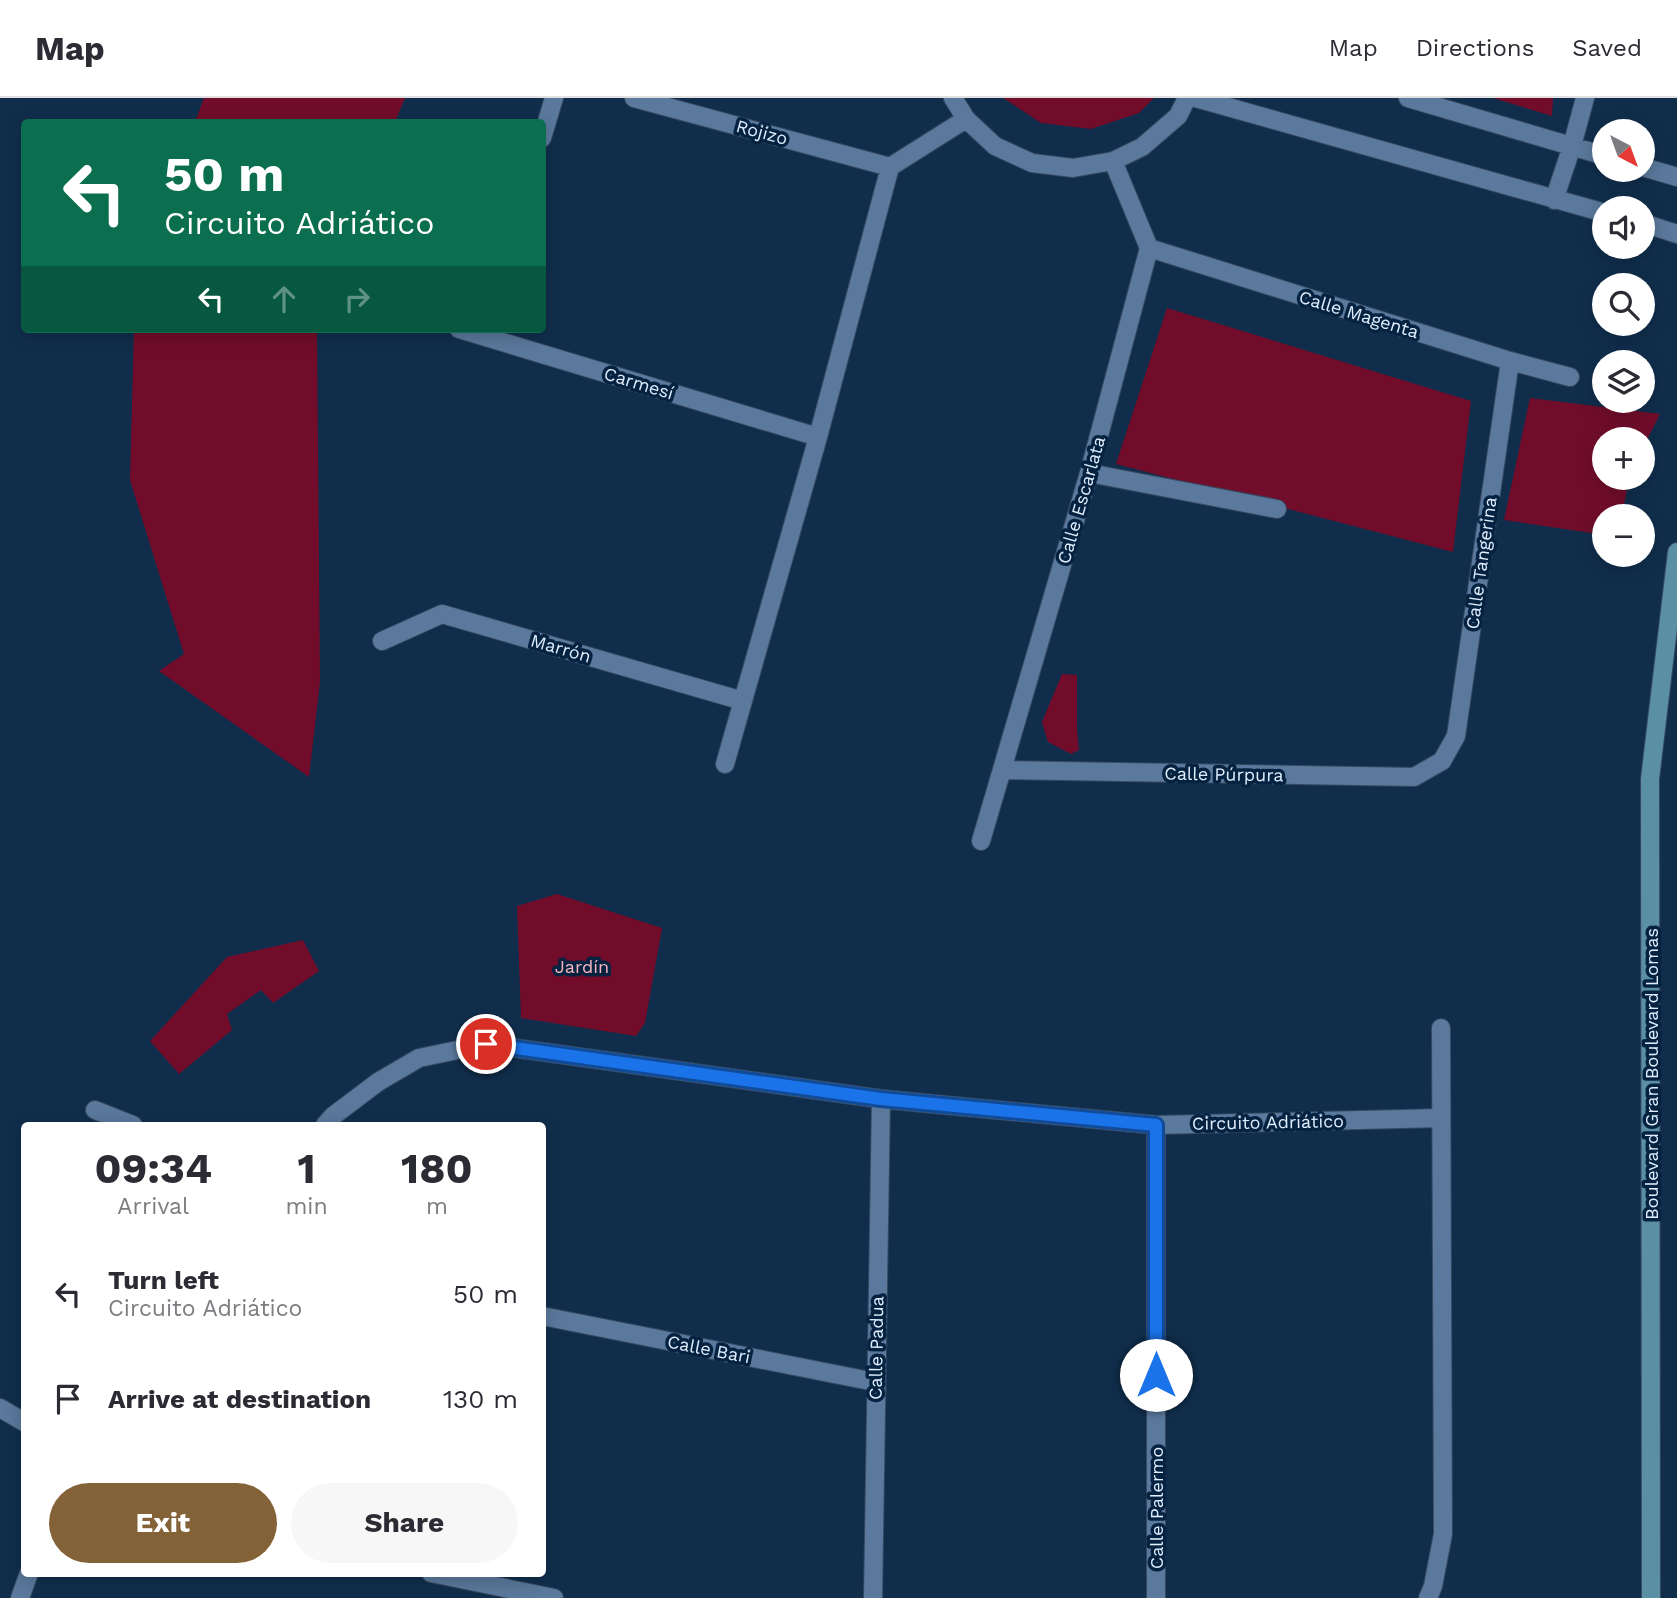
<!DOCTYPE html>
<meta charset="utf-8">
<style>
:root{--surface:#fff;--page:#f7f7f7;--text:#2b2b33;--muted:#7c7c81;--line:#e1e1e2;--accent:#846238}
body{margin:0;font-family:"Work Sans",sans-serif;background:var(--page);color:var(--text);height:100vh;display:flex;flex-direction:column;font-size:26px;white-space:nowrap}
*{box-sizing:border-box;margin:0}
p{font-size:23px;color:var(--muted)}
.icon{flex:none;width:38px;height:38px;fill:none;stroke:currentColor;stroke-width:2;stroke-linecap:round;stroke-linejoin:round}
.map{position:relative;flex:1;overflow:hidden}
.sheet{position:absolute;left:21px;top:1024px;width:525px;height:455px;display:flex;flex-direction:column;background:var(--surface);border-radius:7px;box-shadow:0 4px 18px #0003}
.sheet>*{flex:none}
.banner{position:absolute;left:21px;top:21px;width:525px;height:214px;border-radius:7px;box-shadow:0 4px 18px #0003;background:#0b6e4f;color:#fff;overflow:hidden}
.needle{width:46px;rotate:139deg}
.buttons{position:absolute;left:1592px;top:21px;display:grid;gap:14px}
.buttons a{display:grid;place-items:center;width:63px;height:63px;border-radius:50%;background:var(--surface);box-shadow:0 4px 18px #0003;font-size:35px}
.pin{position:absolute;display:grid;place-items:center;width:60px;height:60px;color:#fff;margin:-30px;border:4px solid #fff;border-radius:50%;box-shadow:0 2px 7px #0007}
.me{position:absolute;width:77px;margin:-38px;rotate:0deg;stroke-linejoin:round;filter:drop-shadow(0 0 5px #0008)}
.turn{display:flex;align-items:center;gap:24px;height:147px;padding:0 28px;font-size:32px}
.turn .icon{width:91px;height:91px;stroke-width:2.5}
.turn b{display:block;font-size:49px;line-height:60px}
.lanes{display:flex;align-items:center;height:66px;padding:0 28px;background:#0003;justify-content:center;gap:35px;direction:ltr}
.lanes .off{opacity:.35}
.eta{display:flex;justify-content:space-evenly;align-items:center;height:119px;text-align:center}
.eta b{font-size:42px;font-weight:700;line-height:49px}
.button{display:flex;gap:14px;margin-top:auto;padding:14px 28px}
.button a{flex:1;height:80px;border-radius:42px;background:var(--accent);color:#fff;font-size:28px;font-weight:700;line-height:80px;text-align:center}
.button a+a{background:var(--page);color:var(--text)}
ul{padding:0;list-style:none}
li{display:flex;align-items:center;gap:21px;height:105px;padding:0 28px}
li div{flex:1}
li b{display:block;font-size:26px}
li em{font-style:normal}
header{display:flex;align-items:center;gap:42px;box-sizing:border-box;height:98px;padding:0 35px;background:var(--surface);border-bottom:2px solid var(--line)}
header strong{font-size:33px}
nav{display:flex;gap:38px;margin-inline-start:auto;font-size:24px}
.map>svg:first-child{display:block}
.green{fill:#710d2b}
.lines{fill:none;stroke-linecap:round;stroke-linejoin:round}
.lane-casing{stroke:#364961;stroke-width:20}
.street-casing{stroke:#364961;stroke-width:20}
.secondary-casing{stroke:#364961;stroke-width:20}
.lane{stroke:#5a799c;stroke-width:18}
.street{stroke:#5a799c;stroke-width:18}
.secondary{stroke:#5a8fa6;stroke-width:18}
.route-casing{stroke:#114b97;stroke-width:18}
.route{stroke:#1a73e8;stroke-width:12}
.labels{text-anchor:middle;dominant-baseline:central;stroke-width:7;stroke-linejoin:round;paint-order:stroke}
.street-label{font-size:18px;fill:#dfedfd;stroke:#052341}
.park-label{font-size:18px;fill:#f9b6be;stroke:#052341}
</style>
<header>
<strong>Map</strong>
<nav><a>Map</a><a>Directions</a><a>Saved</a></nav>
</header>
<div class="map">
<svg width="1677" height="1500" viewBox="0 0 1677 1500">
<rect width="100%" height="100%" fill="#102e4c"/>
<path class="green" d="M204,0h201l-10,24h-200z
M1003,0h151l-15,15 -48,16 -50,-6z
M1493,0h60l-1,18z
M1167,210l304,93 -18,151 -337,-88z
M134,231h183l3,353 -11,95 -150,-106 25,-17 -54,-174z
M1530,300l130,16 -17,34v-9h-38v39h24l-7,38h-17v19l-101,-15z
M1062,576l15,1v55l2,20 -8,4 -23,-12 -6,-20z
M557,796l105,34 -17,95 -9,13 -115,-18 -4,-112z
M303,842l16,31 -46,32 -12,-13 -34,24 5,16 -53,44 -29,-33 77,-84z"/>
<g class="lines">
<g class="lane-casing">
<path id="lane" d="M0,1310l24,14"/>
</g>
<g class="street-casing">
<path id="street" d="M634,0l256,69
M953,0l13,21 29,27 37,17 41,5 40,-7 29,-14 36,-31 9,-18
M1196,0l409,115
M1408,0l197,58
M542,40l12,-40
M1643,69l34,10
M1554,102l18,-54 13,-48
M1643,125l34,11
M1149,150l361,113 60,16
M459,231l359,108
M1089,375l188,36
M382,543l60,-27 301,87
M725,666l93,-327 72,-270 76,-48
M1002,672l412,7 28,-16 14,-25 54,-375
M981,743l108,-368 60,-225 -36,-87
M95,1012l38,15
M325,1027l8,-9 45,-34 41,-24 67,-14 395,55 275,26 285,-7
M542,1218l333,66
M431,1475l123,25
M20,1500l9,-25
M873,1500l8,-499
M1156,1500v-473
M1428,1500l5,-12 10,-52 -2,-506"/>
</g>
<g class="secondary-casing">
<path id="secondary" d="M1651,1500l-1,-819 27,-227"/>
</g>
<use href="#lane" class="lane"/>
<use href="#street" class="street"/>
<use href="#secondary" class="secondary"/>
</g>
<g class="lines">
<g class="route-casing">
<path id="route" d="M486,946l395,55 275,26v250"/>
</g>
<use href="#route" class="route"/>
</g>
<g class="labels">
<g class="street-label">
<text transform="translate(762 34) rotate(15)">Rojizo</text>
<text transform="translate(1359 216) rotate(17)">Calle Magenta</text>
<text transform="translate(639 285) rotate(17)">Carmesí</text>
<text transform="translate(1081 402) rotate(-74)">Calle Escarlata</text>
<text transform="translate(1481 465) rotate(-82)">Calle Tangerina</text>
<text transform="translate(561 550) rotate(16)">Marrón</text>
<text transform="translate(1224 676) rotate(1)">Calle Púrpura</text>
<text transform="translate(1651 976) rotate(-90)">Boulevard Gran Boulevard Lomas</text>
<text transform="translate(1268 1024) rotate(-1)">Circuito Adriático</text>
<text transform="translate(876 1250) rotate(-89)">Calle Padua</text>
<text transform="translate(709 1251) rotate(11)">Calle Bari</text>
<text transform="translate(1156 1410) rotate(-90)">Calle Palermo</text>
</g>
<g class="park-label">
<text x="582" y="868">Jardín</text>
</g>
</g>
</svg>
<div class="buttons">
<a><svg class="needle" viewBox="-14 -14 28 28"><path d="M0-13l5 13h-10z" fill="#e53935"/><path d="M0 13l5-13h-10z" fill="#7c7c81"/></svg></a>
<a><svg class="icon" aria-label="sound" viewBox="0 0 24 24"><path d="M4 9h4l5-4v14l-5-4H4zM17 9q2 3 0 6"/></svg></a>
<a><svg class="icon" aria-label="search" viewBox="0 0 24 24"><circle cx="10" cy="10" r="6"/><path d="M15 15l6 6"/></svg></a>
<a><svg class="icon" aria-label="layers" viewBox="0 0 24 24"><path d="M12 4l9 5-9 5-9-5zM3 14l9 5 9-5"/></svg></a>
<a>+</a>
<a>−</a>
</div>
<div class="pin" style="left:486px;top:946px;background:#d93025"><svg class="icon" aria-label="arrive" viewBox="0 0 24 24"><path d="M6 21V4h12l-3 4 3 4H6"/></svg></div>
<svg class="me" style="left:1156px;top:1277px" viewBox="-20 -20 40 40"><circle r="19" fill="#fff"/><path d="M0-13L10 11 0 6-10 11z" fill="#1a73e8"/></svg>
<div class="banner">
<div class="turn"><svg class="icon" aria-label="left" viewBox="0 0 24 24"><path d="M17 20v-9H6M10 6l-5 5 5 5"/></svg><div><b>50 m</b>Circuito Adriático</div></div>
<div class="lanes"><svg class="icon" aria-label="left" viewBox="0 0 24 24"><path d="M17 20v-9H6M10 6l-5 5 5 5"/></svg><svg class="icon off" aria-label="ahead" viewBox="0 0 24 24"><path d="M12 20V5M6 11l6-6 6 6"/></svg><svg class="icon off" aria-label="right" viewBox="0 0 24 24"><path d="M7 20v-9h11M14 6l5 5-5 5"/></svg></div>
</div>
<section class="sheet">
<div class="eta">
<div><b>09:34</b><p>Arrival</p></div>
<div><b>1</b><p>min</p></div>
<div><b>180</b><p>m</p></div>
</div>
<ul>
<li><svg class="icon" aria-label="left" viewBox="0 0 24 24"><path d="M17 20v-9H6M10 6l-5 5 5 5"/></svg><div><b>Turn left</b><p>Circuito Adriático</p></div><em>50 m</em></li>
<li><svg class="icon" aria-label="arrive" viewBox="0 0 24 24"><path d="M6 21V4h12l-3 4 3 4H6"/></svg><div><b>Arrive at destination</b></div><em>130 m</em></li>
</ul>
<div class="button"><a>Exit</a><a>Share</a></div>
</section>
</div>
